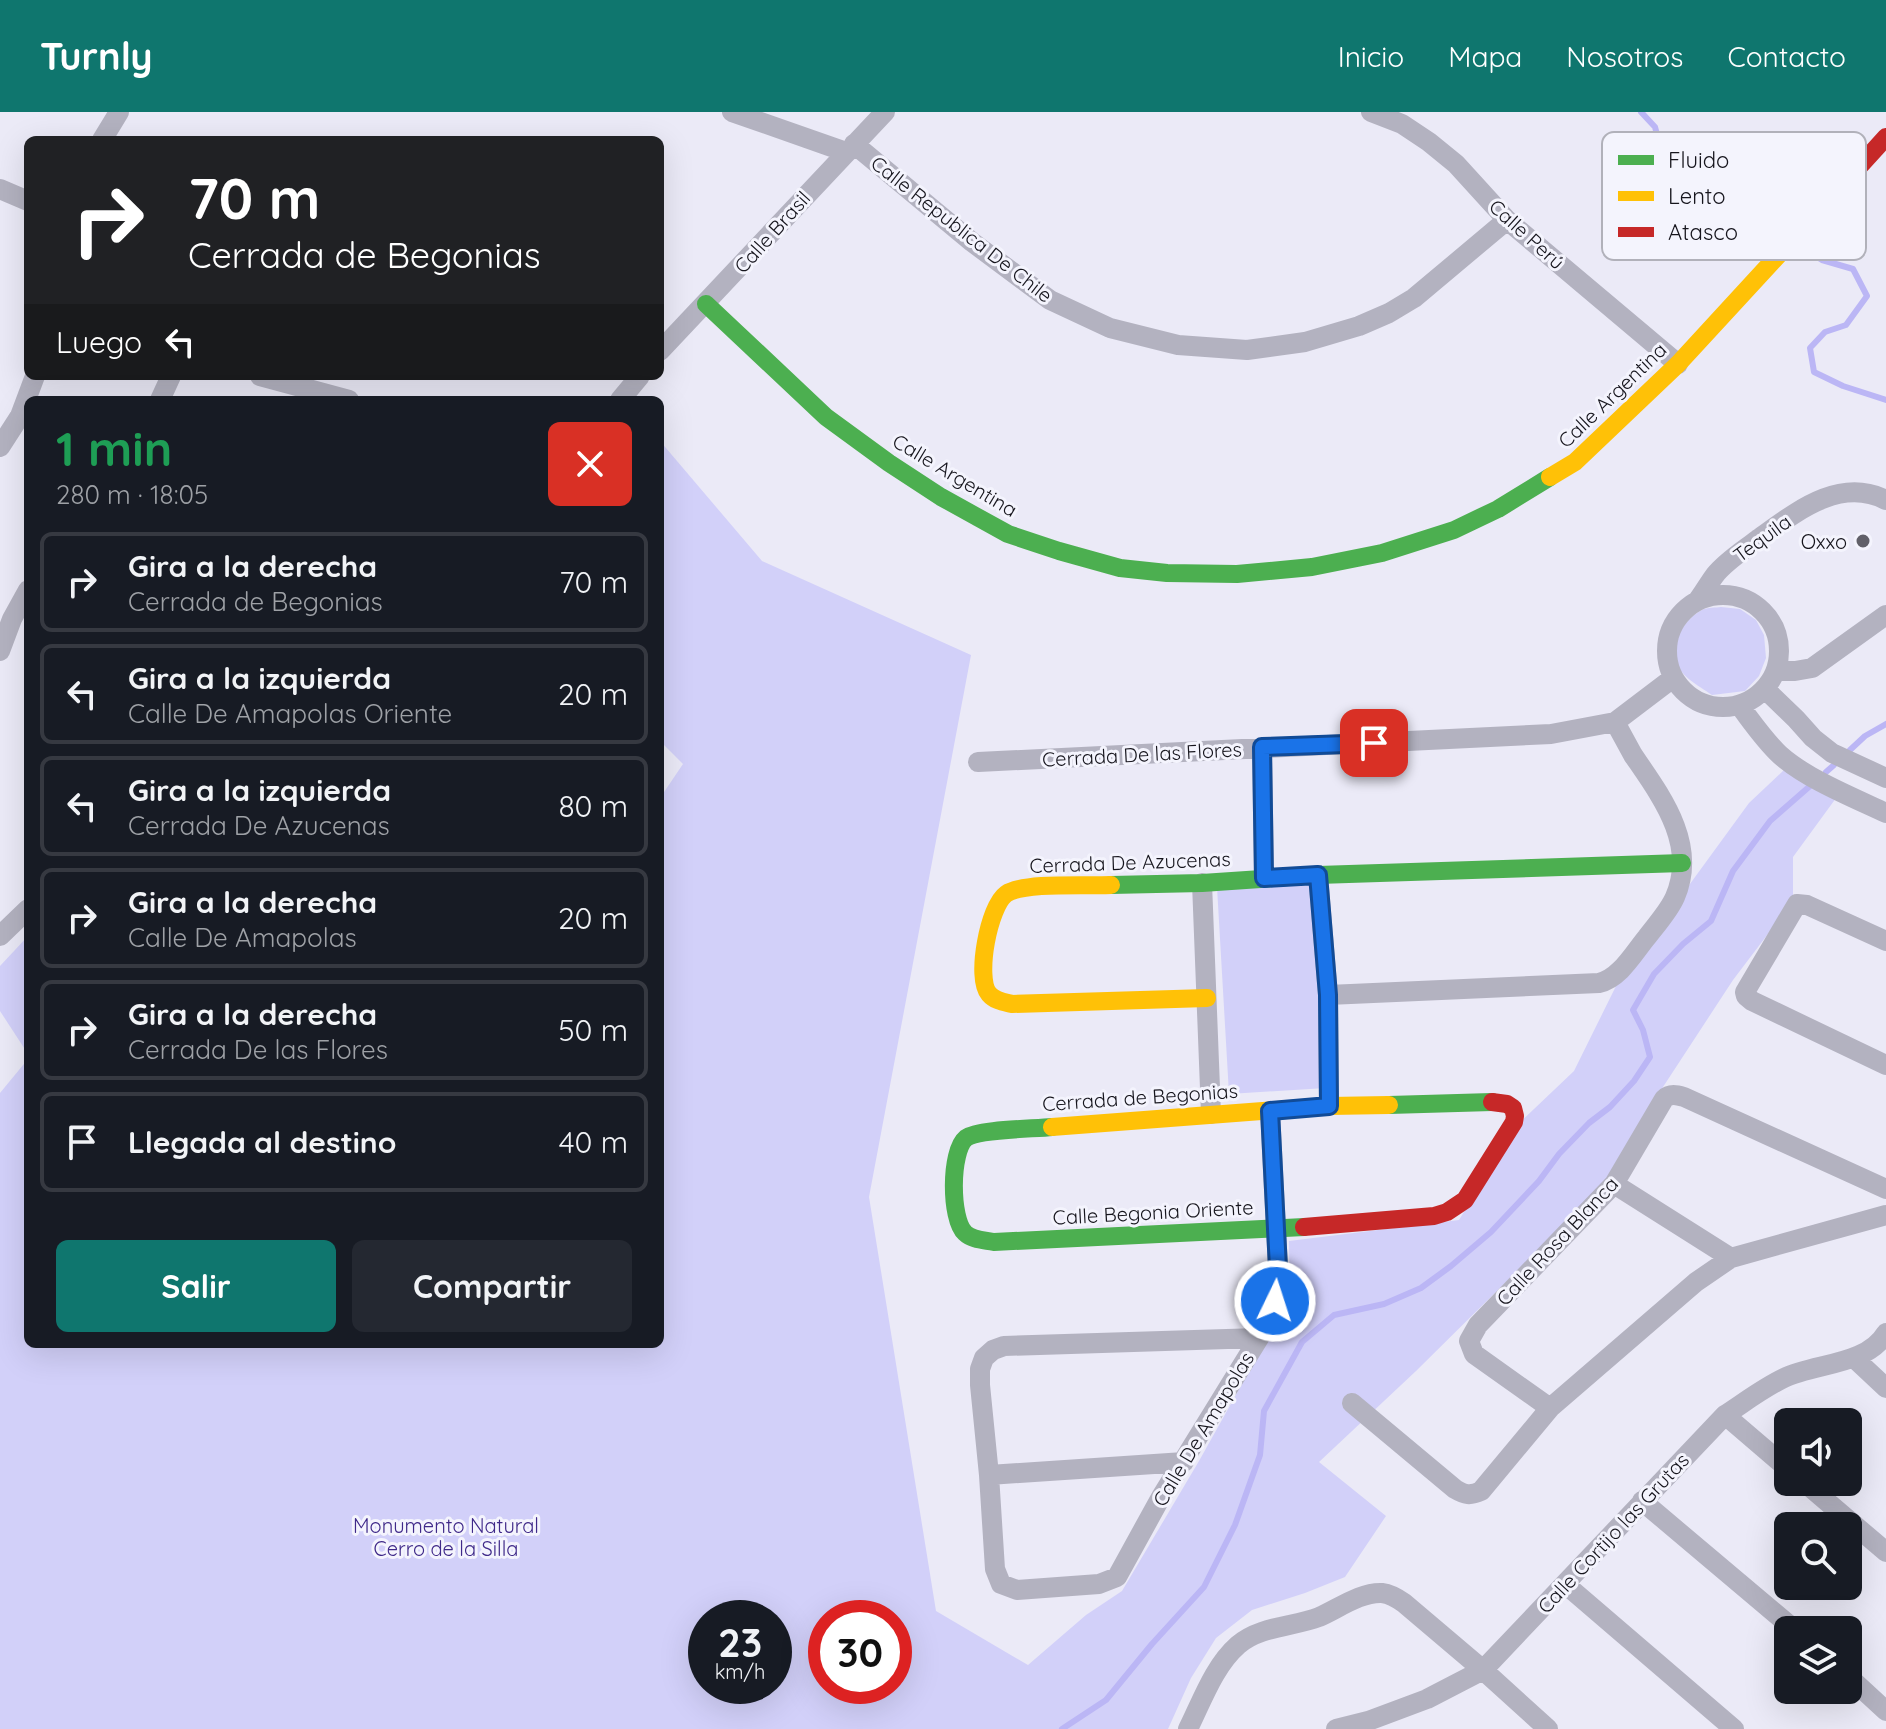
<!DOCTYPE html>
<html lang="es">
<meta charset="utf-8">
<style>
:root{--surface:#171b24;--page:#242831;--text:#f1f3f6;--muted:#9ea1a6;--line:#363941;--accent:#0f766e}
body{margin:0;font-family:Quicksand,sans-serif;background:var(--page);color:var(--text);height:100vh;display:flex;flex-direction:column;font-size:30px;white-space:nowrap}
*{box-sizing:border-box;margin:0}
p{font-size:26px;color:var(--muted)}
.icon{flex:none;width:44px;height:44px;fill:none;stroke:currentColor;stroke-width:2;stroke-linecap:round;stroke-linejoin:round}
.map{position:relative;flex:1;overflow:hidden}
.details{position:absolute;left:24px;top:284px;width:640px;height:952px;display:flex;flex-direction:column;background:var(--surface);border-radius:12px;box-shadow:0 8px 32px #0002}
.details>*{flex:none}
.hud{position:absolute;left:24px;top:24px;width:640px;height:244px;border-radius:12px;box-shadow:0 8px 32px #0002;background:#202124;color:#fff;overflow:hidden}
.buttons{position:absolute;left:1774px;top:1296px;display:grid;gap:16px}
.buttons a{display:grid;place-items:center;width:88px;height:88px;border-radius:12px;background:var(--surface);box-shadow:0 8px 32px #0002;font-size:40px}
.speed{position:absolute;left:688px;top:1488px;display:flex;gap:16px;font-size:40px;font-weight:700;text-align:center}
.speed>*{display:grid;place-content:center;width:104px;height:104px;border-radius:50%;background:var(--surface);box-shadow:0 8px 32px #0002;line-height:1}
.speed small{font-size:20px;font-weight:400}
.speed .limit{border:12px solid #d22;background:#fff;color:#111}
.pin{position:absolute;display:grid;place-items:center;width:68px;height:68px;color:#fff;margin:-34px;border-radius:16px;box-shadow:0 4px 12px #0006}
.me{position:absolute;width:88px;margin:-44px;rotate:4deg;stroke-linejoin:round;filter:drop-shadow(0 0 6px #0008)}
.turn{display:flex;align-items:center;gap:28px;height:168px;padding:0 32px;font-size:36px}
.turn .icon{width:104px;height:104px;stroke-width:2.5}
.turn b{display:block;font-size:56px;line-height:68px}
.then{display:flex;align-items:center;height:76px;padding:0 32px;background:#0003;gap:16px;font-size:30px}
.round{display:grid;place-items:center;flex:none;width:84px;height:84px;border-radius:12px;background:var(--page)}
.head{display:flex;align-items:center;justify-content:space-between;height:136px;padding:0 32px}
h1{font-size:48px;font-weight:700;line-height:60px;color:#1e9e55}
.button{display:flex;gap:16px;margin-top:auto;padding:16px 32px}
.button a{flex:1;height:92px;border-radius:12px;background:var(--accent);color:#fff;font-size:32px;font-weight:700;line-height:92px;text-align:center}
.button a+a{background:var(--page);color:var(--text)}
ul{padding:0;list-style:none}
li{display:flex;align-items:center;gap:24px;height:100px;margin:0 16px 12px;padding:0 16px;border:4px solid var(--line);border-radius:12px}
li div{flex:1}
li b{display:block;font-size:30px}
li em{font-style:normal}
header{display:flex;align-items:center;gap:48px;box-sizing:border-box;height:112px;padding:0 40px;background:var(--accent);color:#fff}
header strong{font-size:38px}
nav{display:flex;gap:44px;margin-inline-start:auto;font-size:28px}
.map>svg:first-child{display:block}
.green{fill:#d2d0f9;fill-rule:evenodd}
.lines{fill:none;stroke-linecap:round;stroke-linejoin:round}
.stream{stroke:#bbb6f5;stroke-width:6}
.street{stroke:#b3b2c0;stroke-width:20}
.fast{stroke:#4caf50;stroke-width:18}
.slow{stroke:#ffc107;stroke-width:18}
.jam{stroke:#c62828;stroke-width:18}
.route-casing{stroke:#114b97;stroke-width:20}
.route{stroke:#1a73e8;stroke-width:14}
.poi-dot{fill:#616069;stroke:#f4f4fd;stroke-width:3}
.labels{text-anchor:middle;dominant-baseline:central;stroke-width:6;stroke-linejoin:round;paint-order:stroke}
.street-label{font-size:20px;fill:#16151d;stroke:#f4f4fd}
.poi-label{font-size:20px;fill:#16151d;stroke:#f4f4fd;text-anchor:end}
.park-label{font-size:20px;fill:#3f2989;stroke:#f4f4fd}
.key{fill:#f4f4fd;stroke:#b1b1ba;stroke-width:2}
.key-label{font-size:22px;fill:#16151d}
</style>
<header>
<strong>Turnly</strong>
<nav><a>Inicio</a><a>Mapa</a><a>Nosotros</a><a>Contacto</a></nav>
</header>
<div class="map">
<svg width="1886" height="1617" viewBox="0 0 1886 1617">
<rect width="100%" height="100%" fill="#ebeaf7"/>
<path class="green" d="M660,329l102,120 209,94 -102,542 67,414 92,54 58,-50 36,-24 77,-130 91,-163 -1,-57 170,-21 56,-93 59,-56 43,-87 132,-181 35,-33 55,24 -46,63v44l-60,79 -70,107 -55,94 -192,190 -97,91 67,54 -41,61 -40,16 -53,17 -36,28 -25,40 -23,51h-1168v-636l28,-34v285h632v-546l23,-34 -23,-23zM706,1506h68v68h-68zM826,1506h68v68h-68z
M1721,495l19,2 16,11 8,15 2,23 -7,18 -14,15 -33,4c-14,-10 -33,-19 -37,-36 -4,-19 11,-41 27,-49 5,-3 14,-2 19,-3z
M1313,770l13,206 -97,6 -12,-207z
M28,824v118l-28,-43v-45z"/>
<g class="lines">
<path class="stream" d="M1641,0l14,15 12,45 19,39 28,7 23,-3 25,7 16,10
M1804,137l18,11 31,9 14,27 -21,29 -21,7 -15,16 4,24 29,14 43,14
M1850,638l15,-14 21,-12
M1826,660l8,-7
M1062,1617l44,-29 46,-56 52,-57 31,-62 25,-70 4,-44 38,-69 32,-27 50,-11 37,-16 30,-22 40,-34 48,-51 20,-27 30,-31 21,-16 24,-26 16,-24 -7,-27 -10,-20 21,-36 29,-30 28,-23 22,-50 37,-50 40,-35"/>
<path class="street" d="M732,0l114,40
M1371,0l31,12 27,18 27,22 51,56 171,144
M102,28l17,-28
M854,32l118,98 78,58 60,28 68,17 69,5 58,-8 54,-16 30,-13 25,-15 93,-78
M0,77l28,12
M660,239l225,-239
M260,264l89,24
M160,288l11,-24
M620,288l20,-24
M0,335l20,-31 15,-40
M1667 539a56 56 0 1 1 112 0a56 56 0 1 1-112 0Z
M1698,488c6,-8 11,-17 17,-25 11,-14 29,-25 43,-36 37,-26 81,-63 128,-39
M0,539l12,-32 16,-29
M1776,559h19l17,-3 74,-53
M1765,577l31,30 17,19 19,15 54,25
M1739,593c13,17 25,35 41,50 27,24 72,42 106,58
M1262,635l2,131
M978,650l573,-28 64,-12 58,-44
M1318,763l10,120 1,111
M1202,771l9,231
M0,824l28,-27
M1886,829l-79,-36 -10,-1 -52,88 1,4 6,5 134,64
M1328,883l271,-12c21,-5 34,-29 48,-46 9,-12 22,-26 28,-40 23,-53 -14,-101 -42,-142 -6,-11 -12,-22 -18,-33
M1614,1072l117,74
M1259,1226l-255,8 -11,4 -9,8 -4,11v16l9,90 6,94 6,15 16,6 82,-6 18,-7 44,-80 98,-159 16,-37 3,-33 -8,-157
M1854,1246l32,30
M1352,1291l103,86c10,6 15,7 26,2l69,-83 146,-126 35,-24 155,-43
M1550,1296l-76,-54 -5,-13 9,-16 136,-141 50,-85c6,-6 13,-4 20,-2l202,92
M1725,1303l63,54
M989,1363l195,-13
M1804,1370l82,70
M1642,1389l153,129
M1565,1472l169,145
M1848,1564l38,35
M1188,1617c14,-28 26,-63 50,-84 22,-19 55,-18 81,-28 19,-8 41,-25 63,-24 8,1 15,5 22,10l79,67 65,59
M1336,1617l32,-8 59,-22 56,-29 242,-255c20,-13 38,-27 59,-37 32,-15 83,-13 102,-45"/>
<path class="fast" d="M706,192l120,113 63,46 52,34 67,37 51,17 61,17 47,5 70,1 75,-7 70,-14 72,-23 44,-21 52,-32
M1111,773l91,-2 116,-8 364,-12
M1389,993l103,-3
M1052,1015c-18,2 -74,2 -86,11 -16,13 -16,81 -1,95 7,7 19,7 29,9l310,-15"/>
<path class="slow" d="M1550,365l25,-15 103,-98 139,-151
M1111,773c-24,1 -88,-3 -105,9 -17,12 -31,84 -17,100 6,7 15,8 23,10l195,-6
M1052,1015l277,-21 60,-1"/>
<path class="jam" d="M1817,101l69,-76
M1304,1115l130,-11 13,-4 18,-12 49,-78 1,-6 -2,-8 -6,-4 -15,-2"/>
</g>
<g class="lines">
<g class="route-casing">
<path id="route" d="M1275,1189l3,-33 -8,-157 59,-5 -1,-111 -10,-120 -54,3 -2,-131 112,-4"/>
</g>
<use href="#route" class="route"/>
</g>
<circle class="poi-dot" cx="1863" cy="429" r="8"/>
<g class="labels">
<g class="street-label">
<text transform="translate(962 117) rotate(38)">Calle Republica De Chile</text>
<text transform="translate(772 120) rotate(-48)">Calle Brasil</text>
<text transform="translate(1527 122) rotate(42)">Calle Perú</text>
<text transform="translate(1612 283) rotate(-44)">Calle Argentina</text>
<text transform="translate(955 363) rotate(31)">Calle Argentina</text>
<text transform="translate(1762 426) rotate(-36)">Tequila</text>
<text transform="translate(1142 642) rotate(-3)">Cerrada De las Flores</text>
<text transform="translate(1130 750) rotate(-2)">Cerrada De Azucenas</text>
<text transform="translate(1140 985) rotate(-4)">Cerrada de Begonias</text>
<text transform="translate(1153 1100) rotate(-3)">Calle Begonia Oriente</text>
<text transform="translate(1557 1129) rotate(-47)">Calle Rosa Blanca</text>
<text transform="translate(1203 1317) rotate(-59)">Calle De Amapolas</text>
<text transform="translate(1613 1421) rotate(-47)">Calle Cortijo las Grutas</text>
</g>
<g class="poi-label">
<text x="1847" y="429">Oxxo</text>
</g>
<g class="park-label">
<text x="446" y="1413">Monumento Natural<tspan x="446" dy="23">Cerro de la Silla</tspan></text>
</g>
</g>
<rect x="1602" y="20" width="264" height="128" rx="12" class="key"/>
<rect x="1618" y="43" width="36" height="10" fill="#4caf50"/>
<rect x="1618" y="79" width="36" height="10" fill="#ffc107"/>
<rect x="1618" y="115" width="36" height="10" fill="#c62828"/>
<g class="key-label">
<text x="1668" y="56">Fluido</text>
<text x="1668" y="92">Lento</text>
<text x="1668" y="128">Atasco</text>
</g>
</svg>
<div class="buttons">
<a><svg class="icon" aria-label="sound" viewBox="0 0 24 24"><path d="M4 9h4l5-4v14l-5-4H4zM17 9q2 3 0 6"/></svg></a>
<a><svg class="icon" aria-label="search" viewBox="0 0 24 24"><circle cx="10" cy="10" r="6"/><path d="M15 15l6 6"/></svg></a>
<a><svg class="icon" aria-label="layers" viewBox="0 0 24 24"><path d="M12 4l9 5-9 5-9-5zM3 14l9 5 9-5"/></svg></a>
</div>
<div class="speed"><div>23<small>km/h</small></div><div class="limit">30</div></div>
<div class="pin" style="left:1374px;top:631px;background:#d93025"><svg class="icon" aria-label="arrive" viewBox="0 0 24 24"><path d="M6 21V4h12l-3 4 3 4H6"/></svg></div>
<svg class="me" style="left:1275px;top:1189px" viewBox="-20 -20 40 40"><circle r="17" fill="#1a73e8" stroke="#fff" stroke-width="3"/><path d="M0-11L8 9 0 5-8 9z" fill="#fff"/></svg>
<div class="hud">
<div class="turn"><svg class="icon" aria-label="right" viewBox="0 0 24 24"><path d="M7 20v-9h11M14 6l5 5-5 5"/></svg><div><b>70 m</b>Cerrada de Begonias</div></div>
<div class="then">Luego<svg class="icon" aria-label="left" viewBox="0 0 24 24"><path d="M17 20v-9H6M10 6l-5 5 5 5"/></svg></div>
</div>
<section class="details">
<div class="head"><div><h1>1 min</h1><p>280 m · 18:05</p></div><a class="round" style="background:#d93025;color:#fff"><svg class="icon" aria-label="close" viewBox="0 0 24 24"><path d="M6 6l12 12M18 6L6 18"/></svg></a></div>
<ul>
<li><svg class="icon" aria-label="right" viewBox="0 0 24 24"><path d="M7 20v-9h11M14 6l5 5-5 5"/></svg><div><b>Gira a la derecha</b><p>Cerrada de Begonias</p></div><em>70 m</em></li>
<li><svg class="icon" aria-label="left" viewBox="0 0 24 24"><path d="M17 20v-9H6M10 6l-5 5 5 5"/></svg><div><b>Gira a la izquierda</b><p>Calle De Amapolas Oriente</p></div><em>20 m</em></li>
<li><svg class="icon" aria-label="left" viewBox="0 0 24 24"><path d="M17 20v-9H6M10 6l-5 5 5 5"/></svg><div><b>Gira a la izquierda</b><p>Cerrada De Azucenas</p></div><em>80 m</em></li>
<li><svg class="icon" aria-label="right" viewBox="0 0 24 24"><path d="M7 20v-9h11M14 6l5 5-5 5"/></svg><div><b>Gira a la derecha</b><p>Calle De Amapolas</p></div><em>20 m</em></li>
<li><svg class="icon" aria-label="right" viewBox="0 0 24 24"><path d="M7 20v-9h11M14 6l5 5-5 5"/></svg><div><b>Gira a la derecha</b><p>Cerrada De las Flores</p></div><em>50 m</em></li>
<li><svg class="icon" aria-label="arrive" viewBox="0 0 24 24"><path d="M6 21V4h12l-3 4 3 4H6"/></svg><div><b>Llegada al destino</b></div><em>40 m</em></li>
</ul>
<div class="button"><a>Salir</a><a>Compartir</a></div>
</section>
</div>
